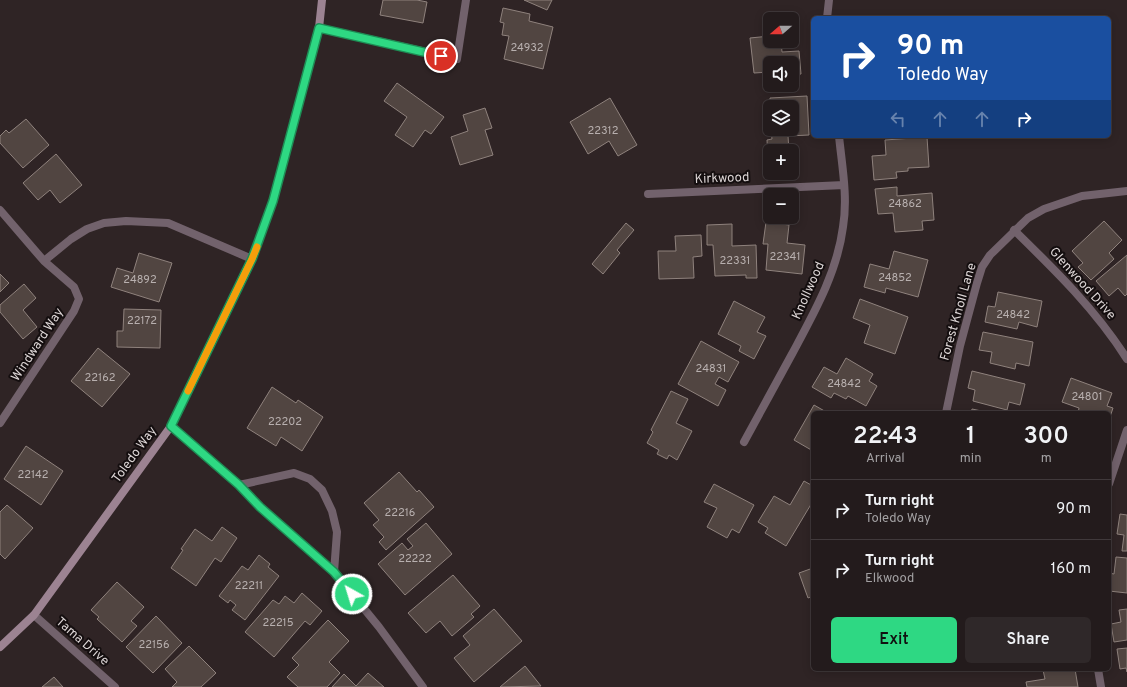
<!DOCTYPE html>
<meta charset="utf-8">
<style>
:root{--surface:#231b1c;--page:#2f2829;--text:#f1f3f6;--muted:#a3a1a3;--line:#40393b;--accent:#2ed883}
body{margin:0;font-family:Overpass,sans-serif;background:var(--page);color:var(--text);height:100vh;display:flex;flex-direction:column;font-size:15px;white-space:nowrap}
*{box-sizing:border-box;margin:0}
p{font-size:13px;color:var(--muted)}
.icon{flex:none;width:22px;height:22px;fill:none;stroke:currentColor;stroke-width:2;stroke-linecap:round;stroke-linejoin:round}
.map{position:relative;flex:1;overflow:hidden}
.panel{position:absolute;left:811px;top:411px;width:300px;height:260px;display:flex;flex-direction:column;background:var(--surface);border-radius:6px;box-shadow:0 2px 10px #0003,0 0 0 1px var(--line)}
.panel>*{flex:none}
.banner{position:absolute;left:811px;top:16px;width:300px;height:122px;border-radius:6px;box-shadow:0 2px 10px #0003,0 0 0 1px var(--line);background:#1a4fa0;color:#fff;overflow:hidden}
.needle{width:26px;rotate:250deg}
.buttons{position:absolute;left:763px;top:12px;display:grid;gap:8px}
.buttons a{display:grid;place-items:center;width:36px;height:36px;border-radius:6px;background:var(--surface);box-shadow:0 2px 10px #0003,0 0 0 1px var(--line);font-size:20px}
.pin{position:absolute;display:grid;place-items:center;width:34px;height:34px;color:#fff;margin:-17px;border:2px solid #fff;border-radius:50%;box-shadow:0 1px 4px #0007}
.me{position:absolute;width:44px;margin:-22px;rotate:321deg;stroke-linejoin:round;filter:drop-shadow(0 0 3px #0008)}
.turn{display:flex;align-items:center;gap:14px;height:84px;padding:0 20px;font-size:18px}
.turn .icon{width:52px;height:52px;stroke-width:2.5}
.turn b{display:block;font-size:28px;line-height:34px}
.lanes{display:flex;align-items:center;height:38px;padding:0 20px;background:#0003;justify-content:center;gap:20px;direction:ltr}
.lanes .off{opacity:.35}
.eta{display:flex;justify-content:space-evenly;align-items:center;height:68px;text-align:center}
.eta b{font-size:24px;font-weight:600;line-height:28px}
.primary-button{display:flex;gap:8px;margin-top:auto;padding:8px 20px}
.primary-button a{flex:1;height:46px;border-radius:6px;background:var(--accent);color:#111;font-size:16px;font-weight:600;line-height:46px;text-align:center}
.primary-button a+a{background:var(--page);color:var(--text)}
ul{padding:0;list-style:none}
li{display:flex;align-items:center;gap:12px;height:60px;padding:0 20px;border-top:1px solid var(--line)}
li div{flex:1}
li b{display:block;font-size:15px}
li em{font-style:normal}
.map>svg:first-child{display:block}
.building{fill:#514541;stroke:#8f827d}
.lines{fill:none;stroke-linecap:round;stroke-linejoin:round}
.minor{stroke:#72626c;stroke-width:8}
.secondary{stroke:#9c8392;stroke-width:8}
.route-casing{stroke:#1e8c55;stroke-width:10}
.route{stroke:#2ed883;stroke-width:7}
.slow{stroke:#f59e0b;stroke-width:7}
.labels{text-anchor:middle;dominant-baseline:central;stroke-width:4;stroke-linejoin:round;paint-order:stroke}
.number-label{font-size:11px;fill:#b8b0af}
.street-label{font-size:13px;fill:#dbd4d4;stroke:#140e0f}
</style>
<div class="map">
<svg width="1127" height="687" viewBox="0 0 1127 687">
<rect width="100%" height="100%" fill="#2f2425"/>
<path class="building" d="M383,0h34l10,2 -4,21 -43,-8z
M524,0h28l-5,10z
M503,8l27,6 -1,7 24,6 -10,42 -39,-10 5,-23 -7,-1 2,-12 -4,-1z
M770,36v5h11l1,11 17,-1 2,23 -9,1v-12h-22v9l-16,1 -4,-35z
M397,83l47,34 -13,17 -6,-4 -12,17 -18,-12 12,-18 -23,-16z
M807,96l2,39 -21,1 1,15h-19v22l20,1 -21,1 -2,-35 5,-1 -1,-10h21v-22h-22v-9z
M610,98l27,47 -19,11 -9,-15 -21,13 -18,-32z
M485,108l7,20 -7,2 8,25 -33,10 -9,-28 17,-6 -5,-16z
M26,119l23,26 -26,23 -23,-25v-7l6,-6 3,3z
M927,137l2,30 -21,1v3l-12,1 1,6 -23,2 -2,-24 14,-1 -1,-15z
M56,154l26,31 -22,18 -10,-13 -12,10 -15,-17z
M897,187v9l35,-3 2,27 -12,1 1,9 -28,2 -2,-19 -15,1 -3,-25z
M1104,221l18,19 -13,13 5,6 -23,21 -13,-13 5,-4 -11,-12z
M766,222l23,3 -2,18 18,2 -3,29 -36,-4 2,-26h-5z
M626,223l8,7 -17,20 3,3 -17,21 -11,-10z
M732,224v22l24,-1 1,33h-11v-3l-31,1 -2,-31h-6v-20z
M701,235l1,21 -9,1 1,21 -35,1 -1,-28h18l-1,-15z
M894,251l34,9 -10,37 -32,-9 -1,5 -21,-6 6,-23 19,5z
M139,253l33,10 -13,39 -48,-15 6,-19 16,5z
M1127,255v39l-2,2 -7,-8 -9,8 -13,-15z
M0,274l9,9 -9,9z
M24,284l12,14 -13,12 14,17 -14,12 -23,-27v-7z
M998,292l44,9 -5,26 -18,-5 -2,7 -32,-7 3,-16 7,1z
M860,299l48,18 -13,37 -31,-11 6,-18 -17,-7z
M734,301l31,16 -8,15 9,4 -12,23 -15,-8 2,-5 -23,-12z
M124,309l37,1 -1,38 -43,-1v-16h6z
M983,332l50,10 -4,24 -13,-3 -1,6 -25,-6 2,-11 -13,-2z
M701,341l38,21 -11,20 -9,-5 -4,7 11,6 -8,16 -40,-22z
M98,348l32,26 -28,33 -31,-26z
M846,358l27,16 -4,7 8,5 -11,20 -18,-10 -2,3 -12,-6 -3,5 -19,-11 12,-20 13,7z
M972,371l53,13 -5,21 -11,-3 -2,8 -34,-9 2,-11 -7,-2z
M1071,378l41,15 -5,13 6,2 -4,12v-7h-31l1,-5 -17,-6z
M272,387l24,16 2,-3 25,17 -21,34 -21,-14 -5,9 -29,-18z
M671,391l17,8 -12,24 16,8 -15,29 -8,-5 -2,4 -10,-5 2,-4 -12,-7 6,-11 -2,-2z
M814,405l14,8h-15v38l-19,-11z
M972,409l19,4h-20z
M26,446l37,25 -22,34 -37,-26z
M399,472l18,20 2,-2 15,17 -48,43 -7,-8 5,-5 -11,-12 6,-5 -15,-17z
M804,481l9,5v15l-27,45 -21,-13 3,-5 -10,-6 16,-26 16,9z
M714,484l40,21 -15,28 -7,-4 -5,9 -20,-11 10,-19 -13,-6z
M7,505l26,23 -28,31 -5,-5v-42z
M1120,514l7,1v36h-5l2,-16 -7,-1z
M426,523l26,31 -47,41 -27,-31 24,-21 6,7 5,-4 -6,-7z
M222,527l15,11 -16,24 -6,-4 -19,28 -25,-18 12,-18 -2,-1 14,-20 17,12z
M259,555l11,9 -2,3 11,9 -34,44 -13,-10 4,-5 -6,-5 -2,3 -9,-7 23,-30 6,4z
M1116,557l11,1v35l-18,-2v-18l5,1z
M813,568v28l-5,2 -9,-25z
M453,575l27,31 -9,8 3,3 -22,19 -12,-15 -14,12 -18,-20z
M117,582l27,25 -13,14 6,5 -15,16 -25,-23 2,-2 -8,-7z
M302,593l20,18 -12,14 -5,-4 -31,36 -29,-25 28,-32 6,4 6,-8 9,7z
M494,609l28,32 -48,41 -20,-24 16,-13 -7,-9z
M1127,609v31l-13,2 -3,-18 10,-2 -2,-12z
M156,616l26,27 -29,30 -27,-26z
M328,620l21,21 -20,21 11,11 -13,14h-29l-11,-10 12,-12 -7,-7z
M189,646l27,27 -15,14h-29l5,-5 -12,-13z
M1127,648v24l-1,-4 -6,1 -3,-20z
M525,666l16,20 -41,1z
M1052,669h23l3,18h-51l-1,-5 19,-3 -2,-9z
M368,673l16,14h-52l12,-13 12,12z
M54,677l9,10h-21z"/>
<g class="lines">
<path class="minor" d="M827,18l2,-18
M319,28l138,31 9,-59
M648,194l196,-9
M0,210l44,51 30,26 5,12 -5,12 -74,112
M1014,230c41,40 82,80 113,129
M44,261l27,-22 16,-10 17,-6 22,-2 42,2 84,36
M946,413l14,-67 17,-63 5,-16 8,-12 38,-37 16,-9 38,-13 45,-5
M171,426l68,59 21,22 74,65 45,55 44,60
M744,442c16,-29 32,-59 48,-88 22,-41 45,-81 51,-127 5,-30 -1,-61 -4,-91
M1109,484l18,-54
M239,485l55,-12 16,6 12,11 10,21 5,21 -3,40
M34,615l81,72
M1098,669l3,18"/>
<path class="secondary" d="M0,647l34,-32 137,-189 81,-167 21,-58 46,-173 3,-28"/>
</g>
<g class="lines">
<g class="route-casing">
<path id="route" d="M352,594l-18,-22 -74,-65 -21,-22 -68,-59 81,-167 21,-58 46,-173 122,28"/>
</g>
<use href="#route" class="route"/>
<path class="slow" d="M188,391l64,-132 5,-12"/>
</g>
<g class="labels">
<g class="number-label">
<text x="527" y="48">24932</text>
<text x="603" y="131">22312</text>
<text x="905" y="204">24862</text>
<text x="785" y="257">22341</text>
<text x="735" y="261">22331</text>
<text x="895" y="278">24852</text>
<text x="140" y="280">24892</text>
<text x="1013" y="315">24842</text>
<text x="142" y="321">22172</text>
<text x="711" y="369">24831</text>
<text x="100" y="378">22162</text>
<text x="844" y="384">24842</text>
<text x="1087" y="397">24801</text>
<text x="285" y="422">22202</text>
<text x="33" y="475">22142</text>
<text x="400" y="513">22216</text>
<text x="415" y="559">22222</text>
<text x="249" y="586">22211</text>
<text x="278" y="623">22215</text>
<text x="154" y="645">22156</text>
</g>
<g class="street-label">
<text transform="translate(722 179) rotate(-2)">Kirkwood</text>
<text transform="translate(1082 284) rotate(48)">Glenwood Drive</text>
<text transform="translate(809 291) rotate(-66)">Knollwood</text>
<text transform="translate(959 312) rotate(-74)">Forest Knoll Lane</text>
<text transform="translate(38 345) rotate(-57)">Windward Way</text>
<text transform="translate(135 455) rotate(-54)">Toledo Way</text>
<text transform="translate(82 642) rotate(41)">Tama Drive</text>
</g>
</g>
</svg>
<div class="buttons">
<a><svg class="needle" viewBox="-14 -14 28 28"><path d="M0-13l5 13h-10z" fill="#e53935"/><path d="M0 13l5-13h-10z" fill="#a3a1a3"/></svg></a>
<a><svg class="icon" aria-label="sound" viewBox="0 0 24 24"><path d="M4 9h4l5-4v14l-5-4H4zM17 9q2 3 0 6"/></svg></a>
<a><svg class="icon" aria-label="layers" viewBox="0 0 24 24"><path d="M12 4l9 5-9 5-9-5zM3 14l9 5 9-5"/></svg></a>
<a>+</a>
<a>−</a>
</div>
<div class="pin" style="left:441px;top:56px;background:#d93025"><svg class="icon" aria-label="arrive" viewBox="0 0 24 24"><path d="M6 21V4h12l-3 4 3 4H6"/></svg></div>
<svg class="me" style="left:352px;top:594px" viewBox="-20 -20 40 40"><circle r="17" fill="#2ed883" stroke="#fff" stroke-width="3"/><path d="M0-11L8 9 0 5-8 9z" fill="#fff"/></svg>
<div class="banner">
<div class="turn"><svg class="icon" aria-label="right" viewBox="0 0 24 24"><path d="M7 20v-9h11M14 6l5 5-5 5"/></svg><div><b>90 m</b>Toledo Way</div></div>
<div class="lanes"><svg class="icon off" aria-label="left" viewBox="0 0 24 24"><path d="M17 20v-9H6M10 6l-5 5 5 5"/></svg><svg class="icon off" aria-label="ahead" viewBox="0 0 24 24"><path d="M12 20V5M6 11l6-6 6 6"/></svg><svg class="icon off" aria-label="ahead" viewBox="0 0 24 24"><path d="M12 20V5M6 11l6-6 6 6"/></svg><svg class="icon" aria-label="right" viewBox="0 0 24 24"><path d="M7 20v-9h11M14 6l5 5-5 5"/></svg></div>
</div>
<section class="panel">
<div class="eta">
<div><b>22:43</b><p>Arrival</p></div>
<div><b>1</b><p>min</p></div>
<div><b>300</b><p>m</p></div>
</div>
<ul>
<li><svg class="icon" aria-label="right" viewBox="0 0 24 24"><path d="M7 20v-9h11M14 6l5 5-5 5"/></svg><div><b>Turn right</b><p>Toledo Way</p></div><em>90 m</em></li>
<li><svg class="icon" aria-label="right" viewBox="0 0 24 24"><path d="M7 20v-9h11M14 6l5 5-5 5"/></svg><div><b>Turn right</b><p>Elkwood</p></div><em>160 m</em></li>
</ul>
<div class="primary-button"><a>Exit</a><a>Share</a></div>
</section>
</div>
